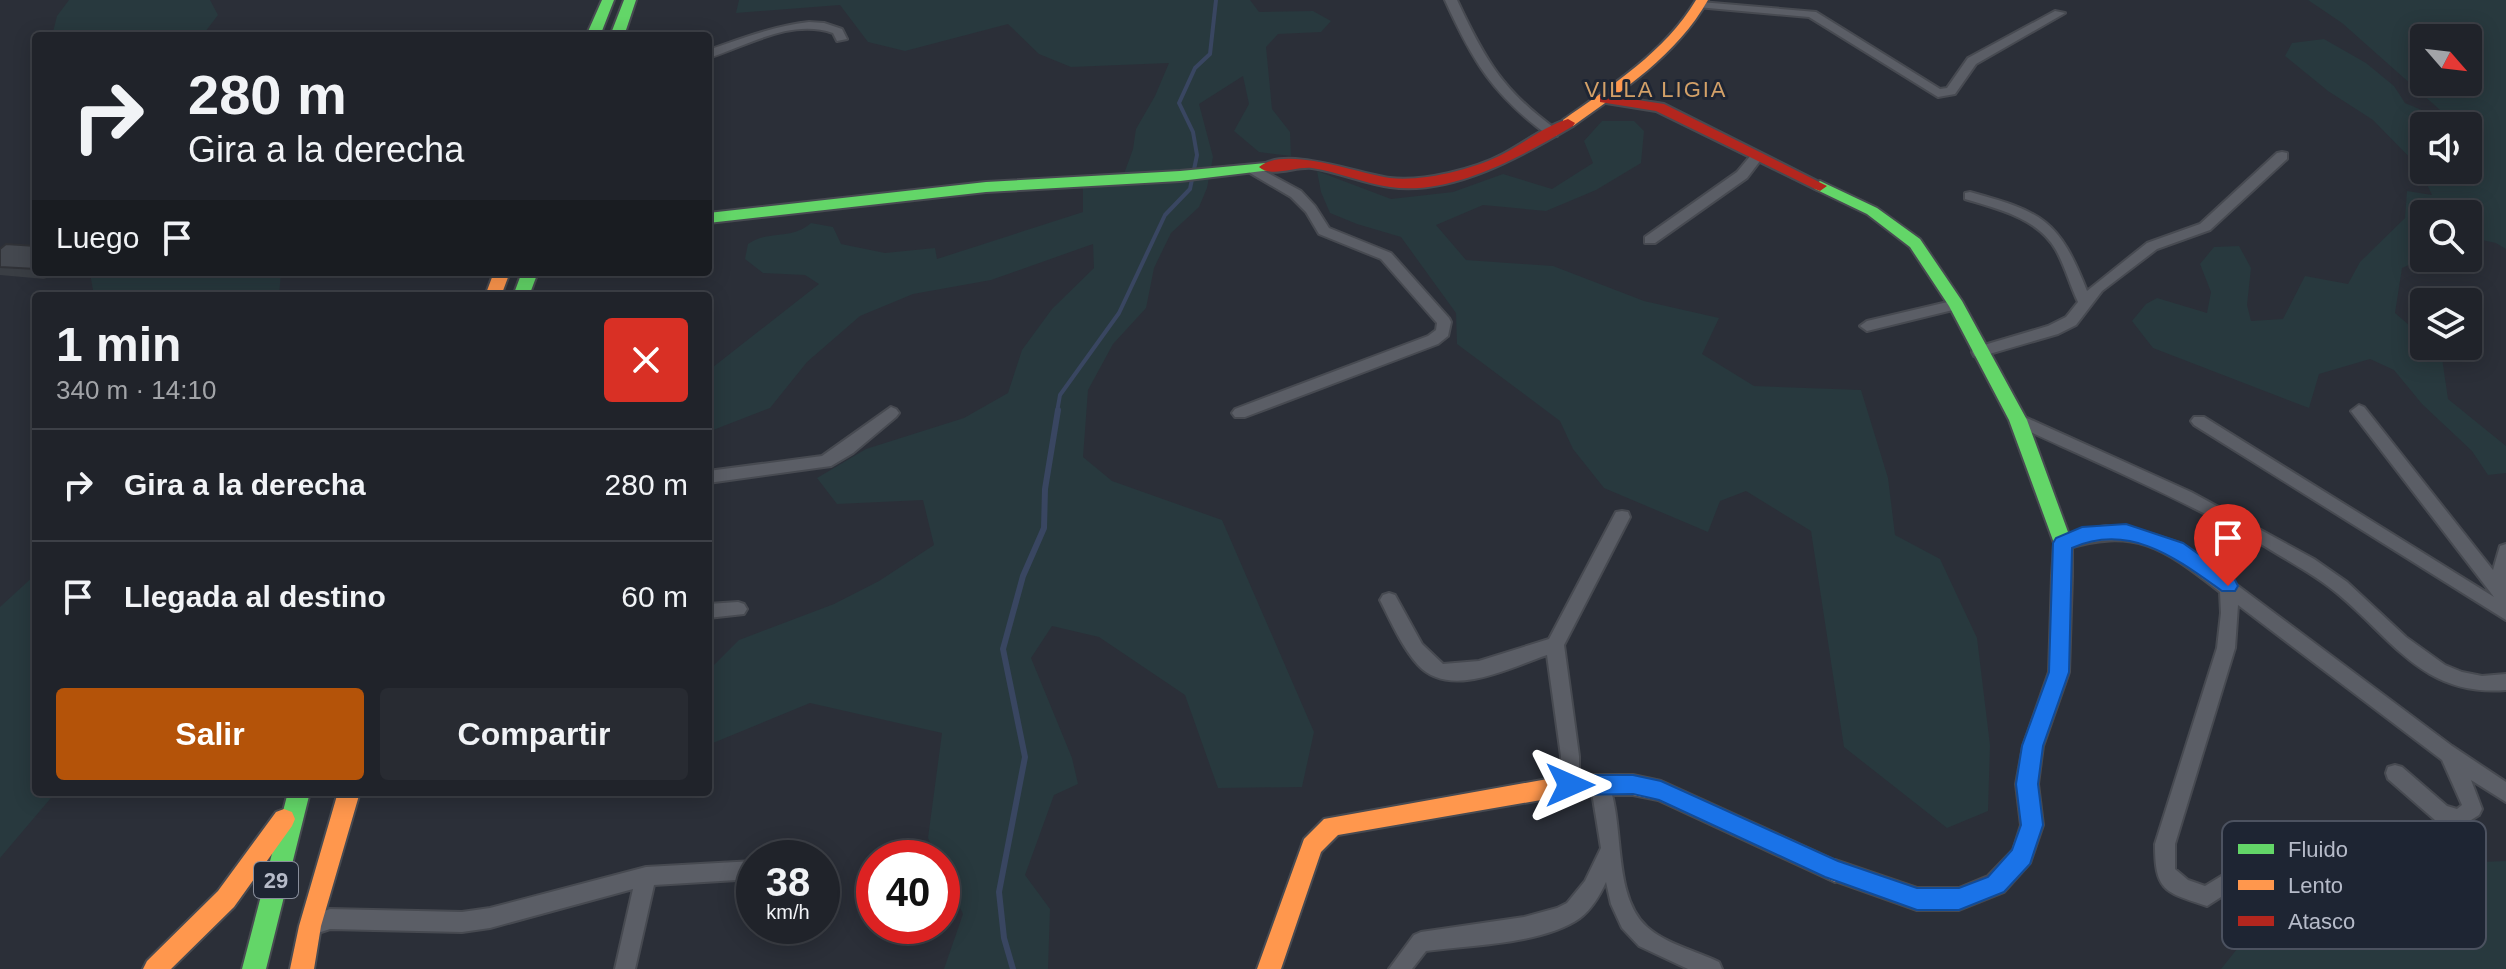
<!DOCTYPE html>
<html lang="es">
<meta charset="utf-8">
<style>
:root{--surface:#20232a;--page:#282b32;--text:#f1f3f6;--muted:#a2a4a8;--line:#3d4047;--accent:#b45309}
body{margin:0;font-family:Arial,sans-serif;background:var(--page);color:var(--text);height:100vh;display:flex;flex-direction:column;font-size:30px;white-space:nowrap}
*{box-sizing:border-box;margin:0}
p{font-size:26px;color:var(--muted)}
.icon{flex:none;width:44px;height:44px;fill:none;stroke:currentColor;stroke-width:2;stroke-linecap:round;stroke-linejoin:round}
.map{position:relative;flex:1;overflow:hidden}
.details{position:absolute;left:32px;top:292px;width:680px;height:504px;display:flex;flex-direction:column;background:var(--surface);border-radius:8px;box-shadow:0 4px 20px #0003,0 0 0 2px var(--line)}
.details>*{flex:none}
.top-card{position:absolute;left:32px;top:32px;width:680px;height:244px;border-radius:8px;box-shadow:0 4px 20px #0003,0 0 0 2px var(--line);background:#20232a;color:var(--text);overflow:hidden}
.needle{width:52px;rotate:118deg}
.tools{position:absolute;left:2410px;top:24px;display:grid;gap:16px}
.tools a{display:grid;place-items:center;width:72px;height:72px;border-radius:8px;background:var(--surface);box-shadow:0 4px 20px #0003,0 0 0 2px var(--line);font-size:40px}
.speed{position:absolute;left:736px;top:840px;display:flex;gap:16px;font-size:40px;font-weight:700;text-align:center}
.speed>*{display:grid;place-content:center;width:104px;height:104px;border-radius:50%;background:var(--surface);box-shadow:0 4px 20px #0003,0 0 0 2px var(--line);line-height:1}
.speed small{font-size:20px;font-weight:400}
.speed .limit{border:12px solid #d22;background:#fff;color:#111}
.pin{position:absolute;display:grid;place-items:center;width:68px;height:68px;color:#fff;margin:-82px -34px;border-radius:50% 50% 50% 0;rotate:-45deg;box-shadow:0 0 8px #0007}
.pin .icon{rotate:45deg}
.me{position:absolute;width:88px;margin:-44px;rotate:90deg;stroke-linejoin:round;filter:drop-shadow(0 0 6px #0008)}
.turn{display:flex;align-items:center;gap:28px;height:168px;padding:0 24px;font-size:36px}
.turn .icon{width:104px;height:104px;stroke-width:2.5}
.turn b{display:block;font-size:56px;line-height:68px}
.then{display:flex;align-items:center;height:76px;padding:0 24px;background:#0003;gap:16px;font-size:30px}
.round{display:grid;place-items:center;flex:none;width:84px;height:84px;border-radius:8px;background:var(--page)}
.head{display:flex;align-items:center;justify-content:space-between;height:136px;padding:0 24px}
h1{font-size:48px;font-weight:800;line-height:60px}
.action{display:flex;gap:16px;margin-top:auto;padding:16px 24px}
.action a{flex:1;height:92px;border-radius:8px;background:var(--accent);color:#fff;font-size:32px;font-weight:800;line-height:92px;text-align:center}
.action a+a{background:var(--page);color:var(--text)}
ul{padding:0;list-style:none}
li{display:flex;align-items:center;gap:24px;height:112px;padding:0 24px;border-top:2px solid var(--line)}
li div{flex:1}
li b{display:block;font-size:30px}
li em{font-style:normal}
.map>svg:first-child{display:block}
.green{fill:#28393e;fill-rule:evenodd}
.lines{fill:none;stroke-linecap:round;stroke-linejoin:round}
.stream-far1{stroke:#394661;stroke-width:4}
.stream{stroke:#394661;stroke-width:6}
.street-casing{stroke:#474a51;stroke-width:4}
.fast-casing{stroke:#474a51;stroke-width:4}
.slow-casing{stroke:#474a51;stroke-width:4}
.jam-casing{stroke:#474a51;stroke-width:4}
.street{fill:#5b5e66;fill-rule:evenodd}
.fast{fill:#63d668;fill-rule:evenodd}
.slow{fill:#ff974d;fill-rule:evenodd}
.jam{fill:#b3261e;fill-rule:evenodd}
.wall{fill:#3a3e44}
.shaded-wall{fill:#303237}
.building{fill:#44484f;stroke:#303237;stroke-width:2}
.route{fill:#1a73e8;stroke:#114b97;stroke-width:2}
.labels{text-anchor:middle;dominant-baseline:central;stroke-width:6;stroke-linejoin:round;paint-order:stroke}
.far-neighbourhood-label{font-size:22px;letter-spacing:2px;fill:#d2a068;stroke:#1e2533}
.shield{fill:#1e2533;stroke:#888e9c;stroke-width:2}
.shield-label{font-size:22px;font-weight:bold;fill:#b6bbc9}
.key{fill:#1e2533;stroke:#4c5260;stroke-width:2}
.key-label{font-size:22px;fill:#b6bbc9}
</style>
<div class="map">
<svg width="2506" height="969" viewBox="0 0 2506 969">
<rect width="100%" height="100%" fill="#2b2f38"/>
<path class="green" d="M69,0h141l8,15 -16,21h-150l5,-20z
M739,0h511l9,12 54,-1 18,10 -10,11 -43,2 -12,13 6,62 18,23 1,24 -32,-4 -25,-21 15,-27 -6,-28 -44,28 14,53 -6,31 -8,19 -28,26 -17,35 -8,40 -33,36 -25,46 -5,67 29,24 110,39 92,212 -12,55 -84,1 -33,-93 -86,-58 -47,-11 -21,32 41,100 6,26 -24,11 -29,80 25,34 -2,60h-104l19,-55 -21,-46v-10h-4l-10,-20 14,-105 -132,-30 -102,42v-74l31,-31 95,-36 45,-23 55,-36 -11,-45 -86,4 -20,-26 49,-29 98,-31 44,-25 14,-43 30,-41 42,-41 -1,-24 -102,36 -78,14 -53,22 -53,46 -37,46 -62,24v-61l111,-87 -14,-9 -42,-2 -18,-14 3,-15c23,-15 42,-3 63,-21l22,4 8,17 44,9 50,-5 2,11 146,-47v-27h37l13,-36 3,-20 19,-33 14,-33 -98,4 -32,-13 -31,-30 -103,27 -37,-9 -28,-37 -104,8z
M2308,0h198v249l-10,-6 -28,-6v-23h-44l1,44 -23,10 -7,45 29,25v8h10l7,5 7,48 58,47v27l-18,2 -16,-24 -50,-47 -28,-34 -24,-11 -51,15 -10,34 -156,-60 -21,-27 14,-17 11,-6 50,15 4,-21 -11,-28 14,-17 25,-1 12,22 -4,37 4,16 32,-2 22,-43 43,8 12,-22 45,-44 2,-27 25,4 -13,-28 -46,-47 -45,-29 -43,-35 7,-13 32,-4 42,24 28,23 11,17 52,22 -115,-102zM2424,38h44v44h-44zM2424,126h44v44h-44z
M1602,121h32l10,10 -3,32 -45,27 -50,21 -63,-6 -47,20 30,35 87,6 91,35 75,17 -17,36 52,32 107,4 27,88 7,57 45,24 37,79 13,107 -2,66 -41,17 -103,-81 -33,-216 -65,-40 -26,10 -12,31 -104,-44 -31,-39 -13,-28 -103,-77 -1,-31 -55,-76 -44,-13 -27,-11 -9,-21 -4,-21 74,28 62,-7 50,-18 49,15 41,-26 -9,-22z
M281,272l-2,24h-185l-4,-23z
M36,574v218h20l-56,66v-251z
M2506,861v108h-285l80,-100z"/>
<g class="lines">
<path class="stream-far1" d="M1057,412l3,-17 59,-82 46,-98 25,-26 7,-34 -4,-23 -14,-29 16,-35 15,-14 6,-54"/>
<path class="stream" d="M1013,969l-9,-31 -5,-46 26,-135 -22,-108 20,-73 21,-48 1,-39 13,-79"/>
<g class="street-casing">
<path id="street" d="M1445,0h12c28,60 46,91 100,130v6h-8c-56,-41 -76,-74 -104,-136z
M1701,2l115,10 124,77 7,-1 21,-30 87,-47 10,2 -89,51 -21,30 -17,3 -129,-80 -112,-10 -2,-2z
M809,22l15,1 18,6 5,10 -10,2 -4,-8c-42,-15 -86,13 -125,25v-8c33,-11 65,-24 101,-28z
M2282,152l5,1v6l-77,71 -53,19 -55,42 -26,34 -18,9 -79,23 -5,-1 -2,-4 2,-4 74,-22 18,-9 12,-15c-8,-17 -13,-36 -22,-52 -18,-32 -58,-41 -91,-51v-6l5,-1c73,20 89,28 117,99l60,-48 53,-19 77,-71z
M1757,153l6,4 -16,21 -92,65h-10v-6l92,-65 15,-18z
M1255,166l46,25 14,15 14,22 62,25 58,65 2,4 -3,14 -10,8 -193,73h-10l-3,-4 3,-4 193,-73 8,-6 1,-7 -56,-64 -62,-25 -13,-22 -15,-15 -41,-24v-6z
M1956,300l7,5 -2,3 -94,23 -7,-5 7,-5z
M2359,405l5,2 129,163 7,-24 6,-2v76l-312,-195 -3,-4 3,-4h10l290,180 -140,-182 -3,-4z
M891,407l5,2 3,4 -3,4 -43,36 -22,13 -123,17v-12l114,-15z
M2018,414l173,78 123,67 33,23 59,55 39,28 17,7 20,4 24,-2v16c-85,7 -115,-54 -173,-100 -21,-17 -45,-29 -67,-43 -81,-47 -168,-84 -253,-123l-3,-4z
M1622,511l6,1 2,5 -66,128 15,111v29l-2,6 -7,3 -7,-3 -2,-6v-29l-14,-101c-36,12 -97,45 -129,10 -16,-18 -27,-43 -38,-65l3,-5 6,-2 6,2 27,49 21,20 36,-3 70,-22 67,-127z
M2106,526l27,2 49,16 270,202 54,36v20l-35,-22 11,29 -3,6 -19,12 -25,-7 -47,-41 -2,-6 2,-6 7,-2 7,2 45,39 10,3 5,-4 -20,-45 -204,-155 -3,43 -60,196v25l13,11 17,6 23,-14 7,2 3,7 -3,7 -28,18c-43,-14 -52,-15 -52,-62l62,-196 4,-35 -1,-21c-56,-43 -84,-66 -157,-42l-6,-2 -2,-5 2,-5 21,-7z
M738,602l6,2 3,5 -3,5 -36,4v-14z
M1600,777l7,3c19,43 4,114 40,147 19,17 49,24 72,35l3,7h-34l-49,-23 -17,-18 -11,-24 -5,-22c-6,13 -14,27 -26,36 -37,26 -109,27 -154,33l-14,18h-23l25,-34 7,-3 103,-15 33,-9 10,-5 18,-22 16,-33 -10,-62 2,-6z
M754,861v18l-100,6 -19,84h-20l18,-80 -143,39 -28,4 -132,-3 -18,6 -7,-3 -3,-7 3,-7 25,-9 132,3 28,-4 156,-41z"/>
</g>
<g class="fast-casing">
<path id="fast" d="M602,0h12l-14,36h-14z
M624,0h12l-12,36h-14z
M1266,163l5,1v6l-91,11 -194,11 -278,31v-10l278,-31 194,-11z
M1820,181l57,27 43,31 42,62 65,119 45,123v33l-3,5 -7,3 -7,-3 -3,-5 2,-33 -45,-123 -60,-114 -39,-59 -43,-33 -52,-25 -2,-3z
M522,272h16l-9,24h-16z
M288,792h22l-44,177h-24z"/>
</g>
<g class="slow-casing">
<path id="slow" d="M1696,0h12c-31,55 -85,90 -135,126h-10v-6c48,-34 102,-68 133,-120z
M494,272h16l-9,24h-16z
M1570,775h63l28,6 182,83 3,7 -3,7 -8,4 -177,-82 -25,-5h-63l-232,40 -17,17 -40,117h-24l47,-130 20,-20z
M338,792h22l-39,134 -7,43h-24l9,-43z
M284,809l8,3 3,7 -3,7 -58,81 -63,62h-28l4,-8 71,-70 58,-79z"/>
</g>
<g class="jam-casing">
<path id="jam" d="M1605,95l59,9 163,82 -7,5 -5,-2 -159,-78 -56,-9v-6z
M1568,119l7,4 -2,3c-51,30 -121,70 -183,61 -27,-4 -52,-15 -78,-19 -16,-2 -41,10 -53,-1 26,-22 100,7 131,11 32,4 85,-9 113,-24 21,-11 42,-28 65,-35z
M2062,568l7,3 3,5 -3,96 -26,74 -5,38 5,41 -13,38 -26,29 -45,18h-42l-90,-32 -3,-7 3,-7 8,-4 82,28h42l29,-12 25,-26 8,-25 -5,-41 7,-38 26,-74 3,-96 3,-5z"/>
</g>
<use href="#street" class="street"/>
<use href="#fast" class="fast"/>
<use href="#slow" class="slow"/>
<use href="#jam" class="jam"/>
</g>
<path class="wall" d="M36,246v26h15l-6,7 -45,-4v-26z"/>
<path class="shaded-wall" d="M39,272h12l-6,7z"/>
<path class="building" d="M6,244l30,2v23l-36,-2v-18z"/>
<path class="route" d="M2126,524l57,19 52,37 3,6 -3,5h-13c-45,-32 -92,-69 -150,-43l-3,124 -26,74 -5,38 5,41 -13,39 -26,28 -45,18h-42l-92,-33 -166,-77 -26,-6 -63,1 -7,-3 -3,-7 3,-7 7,-3h63l28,6 177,80 79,27h42l29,-11 24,-27 9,-25 -5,-41 6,-38 27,-74 4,-129 3,-5 26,-11z"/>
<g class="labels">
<g class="far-neighbourhood-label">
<text x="1656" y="89">VILLA LIGIA</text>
</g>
<rect class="shield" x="254" y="862" width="44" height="36" rx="6"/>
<g class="shield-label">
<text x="276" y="880">29</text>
</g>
</g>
<rect x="2222" y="821" width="264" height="128" rx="12" class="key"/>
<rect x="2238" y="844" width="36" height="10" fill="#63d668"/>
<rect x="2238" y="880" width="36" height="10" fill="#ff974d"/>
<rect x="2238" y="916" width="36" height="10" fill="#b3261e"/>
<g class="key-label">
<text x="2288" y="857">Fluido</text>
<text x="2288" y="893">Lento</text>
<text x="2288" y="929">Atasco</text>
</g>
</svg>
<div class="tools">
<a><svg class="needle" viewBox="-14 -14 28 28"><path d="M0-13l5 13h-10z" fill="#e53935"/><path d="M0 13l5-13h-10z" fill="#a2a4a8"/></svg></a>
<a><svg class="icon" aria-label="sound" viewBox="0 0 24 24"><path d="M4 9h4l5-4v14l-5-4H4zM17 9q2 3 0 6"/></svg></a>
<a><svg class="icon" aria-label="search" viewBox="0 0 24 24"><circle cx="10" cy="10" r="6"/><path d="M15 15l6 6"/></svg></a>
<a><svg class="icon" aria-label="layers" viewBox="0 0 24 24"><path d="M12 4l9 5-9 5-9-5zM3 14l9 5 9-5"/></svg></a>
</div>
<div class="speed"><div>38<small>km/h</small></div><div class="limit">40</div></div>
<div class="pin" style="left:2228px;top:586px;background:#d93025"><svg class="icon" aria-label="arrive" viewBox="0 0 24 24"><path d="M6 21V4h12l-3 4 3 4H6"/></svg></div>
<svg class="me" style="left:1570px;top:785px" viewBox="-20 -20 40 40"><path d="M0-17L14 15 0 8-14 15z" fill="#1a73e8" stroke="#fff" stroke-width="4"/></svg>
<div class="top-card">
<div class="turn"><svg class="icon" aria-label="right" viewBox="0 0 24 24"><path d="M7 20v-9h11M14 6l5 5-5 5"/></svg><div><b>280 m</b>Gira a la derecha</div></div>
<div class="then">Luego<svg class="icon" aria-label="arrive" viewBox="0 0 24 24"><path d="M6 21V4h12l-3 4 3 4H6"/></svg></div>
</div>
<section class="details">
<div class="head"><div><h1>1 min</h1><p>340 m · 14:10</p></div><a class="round" style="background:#d93025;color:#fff"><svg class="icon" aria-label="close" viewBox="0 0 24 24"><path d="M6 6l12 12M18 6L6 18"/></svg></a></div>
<ul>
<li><svg class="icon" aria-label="right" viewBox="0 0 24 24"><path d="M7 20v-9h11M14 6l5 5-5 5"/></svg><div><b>Gira a la derecha</b></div><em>280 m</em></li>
<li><svg class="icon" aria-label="arrive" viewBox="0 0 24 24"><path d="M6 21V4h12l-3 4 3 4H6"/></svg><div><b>Llegada al destino</b></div><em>60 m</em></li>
</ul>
<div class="action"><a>Salir</a><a>Compartir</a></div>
</section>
</div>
